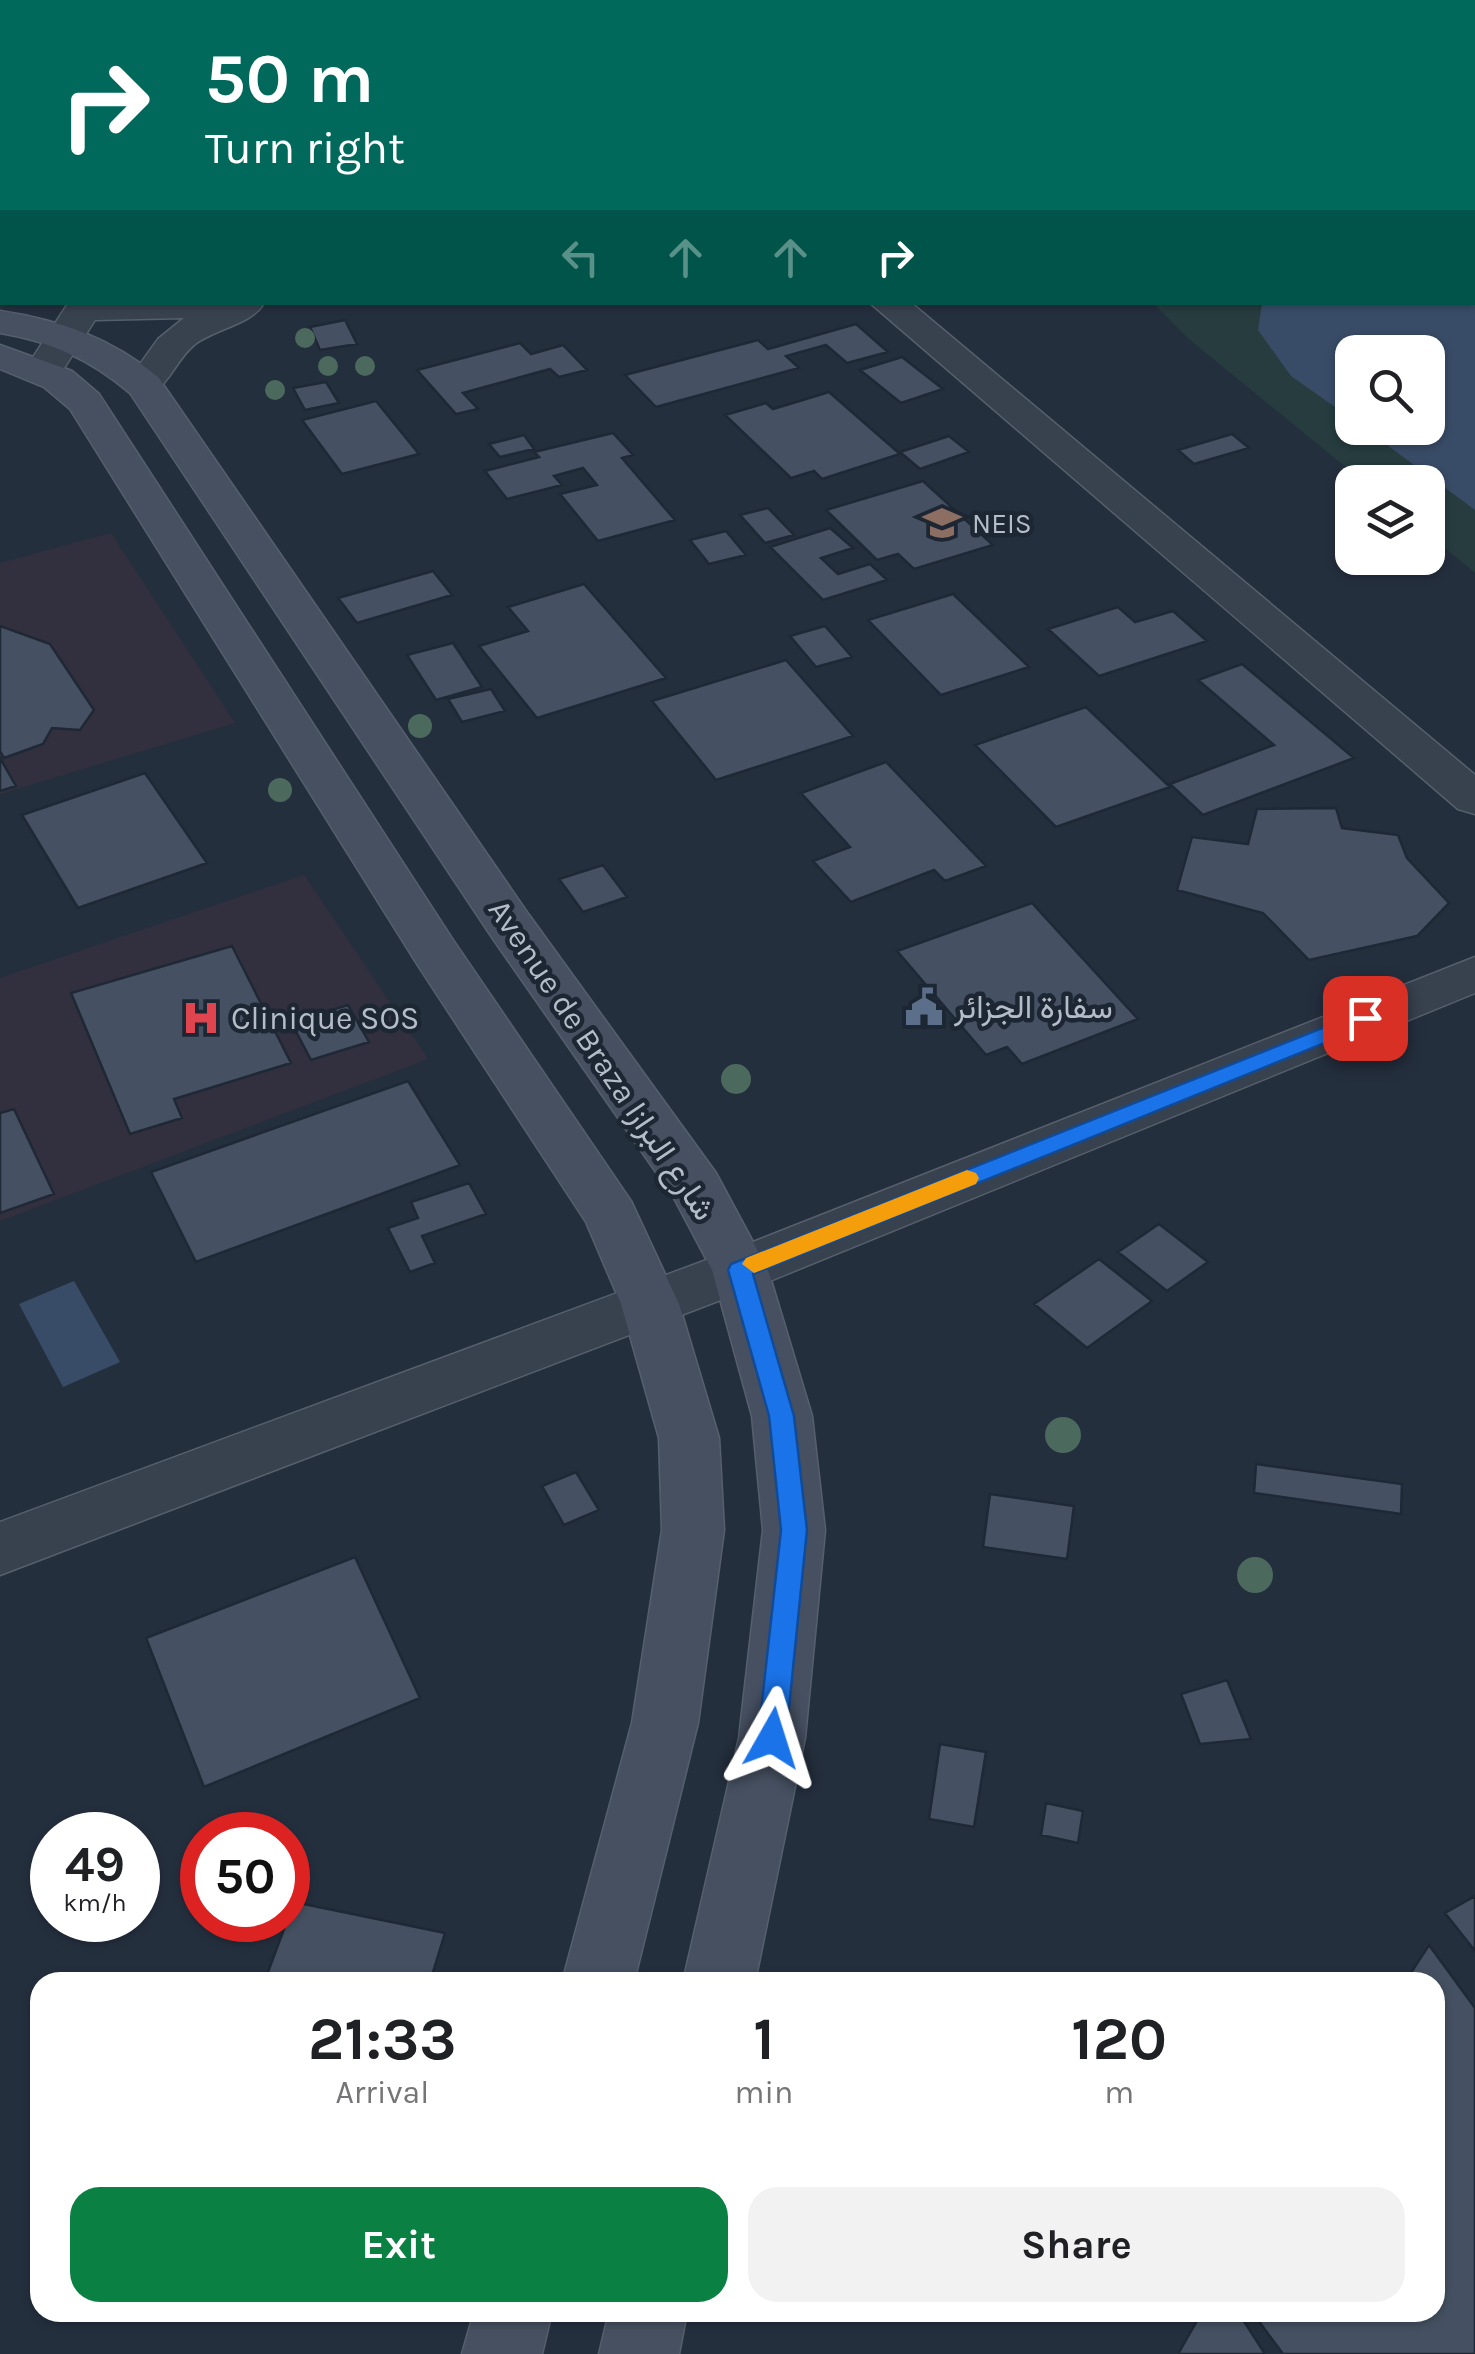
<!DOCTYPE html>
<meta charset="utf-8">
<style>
:root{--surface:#fff;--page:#f2f2f2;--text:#202124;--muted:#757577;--accent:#0b8043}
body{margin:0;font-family:Karla,Vazirmatn,sans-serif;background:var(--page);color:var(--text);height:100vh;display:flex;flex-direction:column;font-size:38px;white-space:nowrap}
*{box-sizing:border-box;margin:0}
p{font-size:32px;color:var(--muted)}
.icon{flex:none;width:55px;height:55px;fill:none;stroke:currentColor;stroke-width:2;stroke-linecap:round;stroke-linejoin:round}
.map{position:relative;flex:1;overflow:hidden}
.panel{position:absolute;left:30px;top:1972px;width:1415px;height:350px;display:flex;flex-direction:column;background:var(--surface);border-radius:30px;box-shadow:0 2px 8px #0004}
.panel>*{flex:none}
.hud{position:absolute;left:0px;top:0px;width:1475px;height:305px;box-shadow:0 2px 8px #0004;background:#00695c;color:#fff;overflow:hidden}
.controls{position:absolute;left:1335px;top:335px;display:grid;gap:20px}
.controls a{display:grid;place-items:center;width:110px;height:110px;border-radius:20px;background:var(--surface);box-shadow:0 2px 8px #0004;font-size:50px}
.speed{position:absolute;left:30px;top:1812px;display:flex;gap:20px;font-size:50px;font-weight:700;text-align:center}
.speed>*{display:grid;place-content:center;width:130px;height:130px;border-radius:50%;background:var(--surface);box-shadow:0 2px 8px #0004;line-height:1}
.speed small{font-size:25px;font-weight:400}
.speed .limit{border:15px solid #d22;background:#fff;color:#111}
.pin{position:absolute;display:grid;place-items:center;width:85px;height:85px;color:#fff;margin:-42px;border-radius:20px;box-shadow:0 5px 15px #0006}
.me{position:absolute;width:110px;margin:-55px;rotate:6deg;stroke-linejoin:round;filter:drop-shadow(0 0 8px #0008)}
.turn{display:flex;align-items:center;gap:35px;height:210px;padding:0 40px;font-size:45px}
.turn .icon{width:130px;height:130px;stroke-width:2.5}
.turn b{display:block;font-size:70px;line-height:85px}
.lanes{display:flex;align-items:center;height:95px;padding:0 40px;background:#0003;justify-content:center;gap:50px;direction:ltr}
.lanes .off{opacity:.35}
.eta{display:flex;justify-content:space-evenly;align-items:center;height:170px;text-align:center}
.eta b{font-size:60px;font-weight:700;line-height:70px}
.button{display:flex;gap:20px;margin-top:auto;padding:20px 40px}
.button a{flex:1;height:115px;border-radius:30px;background:var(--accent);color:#fff;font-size:40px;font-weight:700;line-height:115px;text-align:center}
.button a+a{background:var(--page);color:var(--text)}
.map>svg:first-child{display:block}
.medical{fill:#32303f}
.green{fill:#263c3f;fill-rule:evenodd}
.water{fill:#394c67}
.building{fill:#455162;stroke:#1f2835;stroke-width:2.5}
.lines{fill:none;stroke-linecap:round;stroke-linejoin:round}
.minor-casing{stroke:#565f6c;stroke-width:3}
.secondary-casing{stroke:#565f6c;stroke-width:3}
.minor{fill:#38414e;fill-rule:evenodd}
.secondary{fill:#465061;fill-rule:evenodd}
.tree{fill:#4b6a5d}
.route{fill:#1a73e8;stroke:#114b97;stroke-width:2.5}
.slow{fill:#f59e0b}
.labels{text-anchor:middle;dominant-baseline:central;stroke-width:9;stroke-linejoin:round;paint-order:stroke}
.far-poi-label{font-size:28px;fill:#b4bcc9;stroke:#1d2633;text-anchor:start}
.poi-label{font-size:32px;fill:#b4bcc9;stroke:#1d2633;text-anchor:start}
.street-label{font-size:32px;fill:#b4bcc9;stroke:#1d2633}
</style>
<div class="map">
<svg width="1475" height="2354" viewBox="0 0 1475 2354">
<rect width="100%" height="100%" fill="#242f3e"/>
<path class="medical" d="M111,533l124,190 -235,71v-231z
M304,875l124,184 -428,162v-243z"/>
<path class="green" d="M1107,0h368v573l-47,-39v-52h-64l-174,-142 -37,-37 319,-1v-300zM1352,352h76v76h-76z"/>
<path class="water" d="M1473,214l2,4v292l-111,-82h64v-76h-76v67l-61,-43 -33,-46 4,-27 210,-1z
M74,1281l46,81 -57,25 -44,-83z"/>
<path class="building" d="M496,0l64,2h-136l11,-2z
M345,320l12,24 -37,6 -10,-23z
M856,324l32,28 -41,11 -21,-18 -40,11 13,12 -143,39 -31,-32 133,-35 10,9z
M520,343l11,11 32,-9 24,25 -28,7 -9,-8 -87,24 15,16 -22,5 -39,-44z
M902,357l41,32 -42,14 -41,-33z
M326,382l13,21 -34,7 -12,-22z
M829,392l71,62 -78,25 -8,-8 -23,7 -66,-63 41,-12 7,6z
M376,401l43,53 -77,20 -40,-54z
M613,433l20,22 -11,3 53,62 -77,21 -38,-47 37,-9 -14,-17 -29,8 8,9 -55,14 -22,-28 54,-14 -5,-5z
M1232,434l17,14 -55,16 -16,-14z
M524,435l10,14 -34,8 -11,-13z
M949,436l20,16 -49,17 -20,-17z
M923,481l70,64 -79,24 -16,-15 -21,6 -51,-50z
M768,508l26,27 -29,8 -25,-28z
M830,528l23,20 -32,10 17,16 32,-10 17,16 -64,20 -53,-53z
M726,531l20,24 -37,9 -19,-24z
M433,571l19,24 -95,28 -19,-25z
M584,584l82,94 -129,40 -58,-72 49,-15 -20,-24z
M953,594l76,73 -88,28 -73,-75z
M1118,607l17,15 38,-11 34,30 -108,35 -51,-47z
M0,626l50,18 44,66 -14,20 -28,-2 -9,16 -39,14 -4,-7z
M825,626l27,31 -36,10 -26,-31z
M453,643l29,44 -46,13 -29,-45z
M786,660l67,76 -137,44 -64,-79z
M1242,664l112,94 -151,57 -33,-31 104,-39 -76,-65z
M491,689l14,22 -43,11 -14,-23z
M1086,707l84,80 -114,40 -81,-82z
M0,758l16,28 -16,5z
M886,762l100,104 -41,15 -11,-11 -83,32 -38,-41 37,-14 -49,-54z
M145,773l62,90 -129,45 -56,-93z
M1336,808l6,20 56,7 9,23 42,45 -32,33 -108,24 -46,-47 -86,-23 15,-53 56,7 9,-35z
M603,865l24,32 -44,15 -24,-33z
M1032,903l106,116 -116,45 -15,-17 -21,8 -89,-104z
M232,946l59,117 -117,36 8,19 -52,16 -59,-141z
M348,1005l21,37 -58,18 -20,-38z
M408,1081l52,84 -264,97 -45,-90z
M14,1109l40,85 -54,19v-100z
M469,1183l17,31 -64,22 13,27 -25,9 -22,-44 30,-10 -7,-16z
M1159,1224l49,38 -41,29 -49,-39z
M1099,1259l53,42 -65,47 -53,-44z
M1256,1464l146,20 -1,30 -147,-21z
M576,1472l23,38 -35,15 -22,-39z
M990,1494l84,12 -7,53 -84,-12z
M355,1557l65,141 -216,89 -58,-149z
M1227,1680l24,59 -51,5 -19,-50z
M940,1744l46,8 -12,75 -45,-8z
M1046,1803l37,8 -5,32 -37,-8z
M1475,1896v55l-30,-38z
M294,1902l151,31 -15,49h-116l-46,-10z
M1429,1945l46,63v346h-192l-31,-42h183v-330h-30z
M1202,2312h36l27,42h-87z"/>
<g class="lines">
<g class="minor-casing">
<path id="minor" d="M0,126h2v20h-2z
M69,302h191l2,4c-12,18 -49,24 -68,39 -24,20 -28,57 -64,48l-5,-8 33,-46 26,-21 -89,2 -38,59 -14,3 -14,-3 -5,-8z
M869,302h41l565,473v39l-17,-5z
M1475,957v36l-715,292 -760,290v-53l720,-267z"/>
</g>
<g class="secondary-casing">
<path id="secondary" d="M0,311c60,9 111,27 158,66l371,538 187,258 52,97 44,146 13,114 -20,208 -50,244h-72l56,-244 24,-208 -11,-114 -40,-146 -38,-72 -181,-259 -363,-546c-39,-33 -80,-52 -130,-60z
M0,345l72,26 27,23 354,546 178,261 48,103 40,134 5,92 -26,193 -64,259h-72l70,-259 30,-193 -3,-92 -38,-134 -35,-82 -169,-258 -347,-555 -26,-22 -44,-18z
M474,2312h78l-10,42h-80z
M609,2312h78l-8,42h-80z"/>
</g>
<use href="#minor" class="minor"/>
<use href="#secondary" class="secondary"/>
</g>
<g class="tree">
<circle cx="305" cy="338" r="10"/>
<circle cx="328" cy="366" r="10"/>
<circle cx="365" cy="366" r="10"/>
<circle cx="275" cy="390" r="10"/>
<circle cx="420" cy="726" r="12"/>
<circle cx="280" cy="790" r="12"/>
<circle cx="736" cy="1079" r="15"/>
<circle cx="1063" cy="1435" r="18"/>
<circle cx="1255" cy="1575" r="18"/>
</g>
<path class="route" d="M1365,1011l10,7 -3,6 -619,250 41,142 13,114 -21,208 -4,9 -10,3 -10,-3 -4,-9 23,-208 -12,-114 -41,-146 3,-6z"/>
<path class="slow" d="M967,1170l9,3 3,5 -3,6 -214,86 -8,3 -12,-9 4,-6z"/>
<defs>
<g id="school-bare" transform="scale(3)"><path d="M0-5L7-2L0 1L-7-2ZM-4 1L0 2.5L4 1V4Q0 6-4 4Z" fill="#8d6e63" stroke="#1d2633" stroke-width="2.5" paint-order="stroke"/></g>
<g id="civic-bare" transform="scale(3)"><path d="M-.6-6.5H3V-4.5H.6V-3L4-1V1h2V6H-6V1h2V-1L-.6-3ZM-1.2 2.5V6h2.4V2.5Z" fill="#5c6f8a" stroke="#1d2633" stroke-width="2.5" paint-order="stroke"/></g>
<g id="hospital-bare" transform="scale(3)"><path d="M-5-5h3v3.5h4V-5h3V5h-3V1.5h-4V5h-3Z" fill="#e0444e" stroke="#1d2633" stroke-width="2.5" paint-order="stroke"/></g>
</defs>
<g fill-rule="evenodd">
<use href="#school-bare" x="942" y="523"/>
<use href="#civic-bare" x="924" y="1007"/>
<use href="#hospital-bare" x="201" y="1018"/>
</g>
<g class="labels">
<g class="far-poi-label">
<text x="972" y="523">NEIS</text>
</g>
<g class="poi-label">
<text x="954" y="1007">سفارة الجزائر</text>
<text x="231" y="1018">Clinique SOS</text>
</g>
<g class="street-label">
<text transform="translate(602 1060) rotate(56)">Avenue de Braza شارع البرازا</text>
</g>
</g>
</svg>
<div class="controls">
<a><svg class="icon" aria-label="search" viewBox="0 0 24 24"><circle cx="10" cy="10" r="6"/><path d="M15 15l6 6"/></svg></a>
<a><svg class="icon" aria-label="layers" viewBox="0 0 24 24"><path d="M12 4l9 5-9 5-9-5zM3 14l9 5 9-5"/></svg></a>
</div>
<div class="speed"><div>49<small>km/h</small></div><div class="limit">50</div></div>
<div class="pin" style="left:1365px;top:1018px;background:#d93025"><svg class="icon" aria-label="arrive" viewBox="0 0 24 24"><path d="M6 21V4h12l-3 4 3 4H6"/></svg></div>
<svg class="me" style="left:772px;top:1738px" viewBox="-20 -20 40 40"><path d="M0-17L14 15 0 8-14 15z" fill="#1a73e8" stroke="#fff" stroke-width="4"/></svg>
<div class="hud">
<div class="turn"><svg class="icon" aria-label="right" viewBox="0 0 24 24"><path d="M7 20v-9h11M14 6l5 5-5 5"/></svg><div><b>50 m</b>Turn right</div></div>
<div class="lanes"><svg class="icon off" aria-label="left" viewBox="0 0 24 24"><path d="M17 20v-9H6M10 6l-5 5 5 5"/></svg><svg class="icon off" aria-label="ahead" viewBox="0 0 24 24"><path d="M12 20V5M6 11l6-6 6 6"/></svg><svg class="icon off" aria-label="ahead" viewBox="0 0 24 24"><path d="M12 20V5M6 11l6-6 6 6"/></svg><svg class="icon" aria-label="right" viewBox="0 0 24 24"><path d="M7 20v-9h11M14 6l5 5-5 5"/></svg></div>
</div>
<section class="panel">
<div class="eta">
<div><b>21:33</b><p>Arrival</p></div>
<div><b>1</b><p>min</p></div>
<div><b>120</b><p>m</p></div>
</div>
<div class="button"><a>Exit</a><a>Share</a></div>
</section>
</div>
